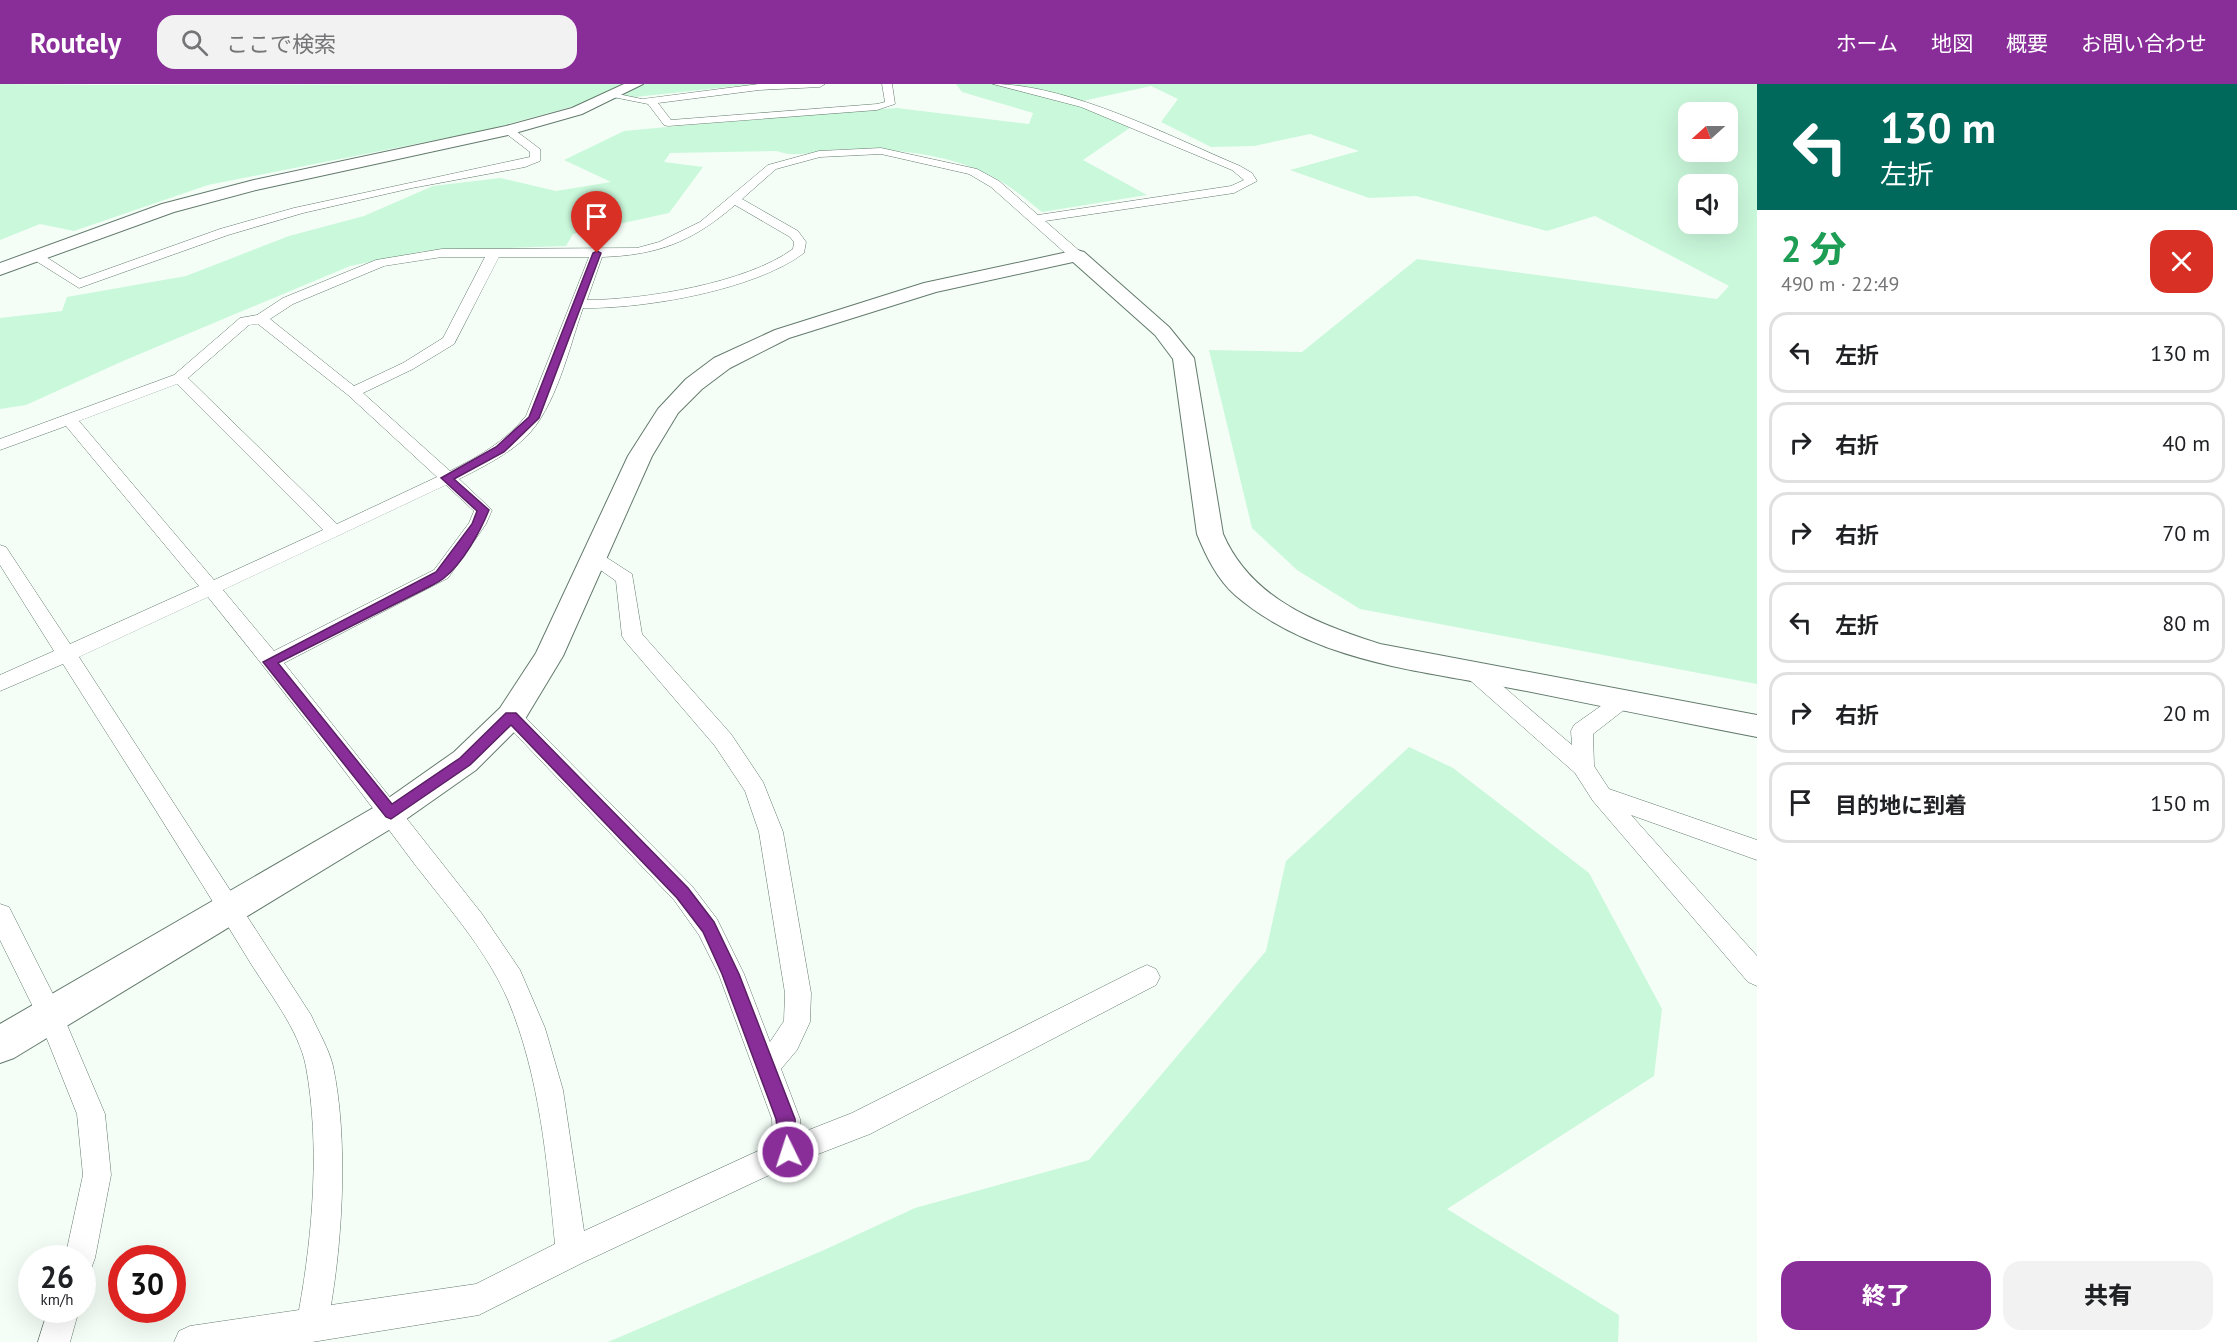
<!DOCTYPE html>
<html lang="ja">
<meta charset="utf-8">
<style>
:root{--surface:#fff;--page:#f2f2f2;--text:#202124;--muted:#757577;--line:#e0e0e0;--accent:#892e99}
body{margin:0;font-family:"PT Sans","Noto Sans JP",sans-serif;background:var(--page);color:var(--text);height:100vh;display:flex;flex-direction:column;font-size:22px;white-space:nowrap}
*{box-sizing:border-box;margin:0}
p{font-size:20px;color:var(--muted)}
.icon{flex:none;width:33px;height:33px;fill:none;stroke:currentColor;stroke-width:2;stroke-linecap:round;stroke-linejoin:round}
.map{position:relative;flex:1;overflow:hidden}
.panel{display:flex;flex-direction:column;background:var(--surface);width:480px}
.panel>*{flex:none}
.guide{background:#00695c;color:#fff;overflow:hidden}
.needle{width:39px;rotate:249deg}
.tools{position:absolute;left:1678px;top:18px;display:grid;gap:12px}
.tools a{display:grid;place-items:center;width:60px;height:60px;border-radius:12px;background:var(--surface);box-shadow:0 6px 24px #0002;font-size:30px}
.speed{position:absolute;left:18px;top:1161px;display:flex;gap:12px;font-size:30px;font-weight:700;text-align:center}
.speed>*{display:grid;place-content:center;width:78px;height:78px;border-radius:50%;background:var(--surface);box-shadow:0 6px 24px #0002;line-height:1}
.speed small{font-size:15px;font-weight:400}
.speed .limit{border:9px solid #d22;background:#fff;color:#111}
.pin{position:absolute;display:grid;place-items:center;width:51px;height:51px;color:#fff;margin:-62px -26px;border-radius:50% 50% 50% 0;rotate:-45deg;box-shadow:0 0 6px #0007}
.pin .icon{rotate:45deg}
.me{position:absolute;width:66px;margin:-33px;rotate:356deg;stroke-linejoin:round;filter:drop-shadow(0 0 4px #0008)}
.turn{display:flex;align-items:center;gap:21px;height:126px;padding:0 24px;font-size:27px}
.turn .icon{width:78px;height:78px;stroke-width:2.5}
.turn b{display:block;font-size:42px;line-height:51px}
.round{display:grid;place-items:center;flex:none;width:63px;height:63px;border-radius:18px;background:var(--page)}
.overview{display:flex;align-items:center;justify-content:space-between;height:102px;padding:0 24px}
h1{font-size:36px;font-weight:800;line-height:45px;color:#1e9e55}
.button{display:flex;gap:12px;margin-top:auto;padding:12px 24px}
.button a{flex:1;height:69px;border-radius:18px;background:var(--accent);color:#fff;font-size:24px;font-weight:800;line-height:69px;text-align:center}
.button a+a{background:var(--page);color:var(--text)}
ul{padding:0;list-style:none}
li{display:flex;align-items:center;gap:18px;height:81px;margin:0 12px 9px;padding:0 12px;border:3px solid var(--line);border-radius:18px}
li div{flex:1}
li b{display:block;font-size:22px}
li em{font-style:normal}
header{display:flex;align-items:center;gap:36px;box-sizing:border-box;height:84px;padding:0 30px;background:var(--accent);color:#fff}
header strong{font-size:28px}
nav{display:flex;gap:33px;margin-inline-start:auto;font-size:21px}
.search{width:420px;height:54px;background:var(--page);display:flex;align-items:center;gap:15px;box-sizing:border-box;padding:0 21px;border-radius:18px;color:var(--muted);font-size:22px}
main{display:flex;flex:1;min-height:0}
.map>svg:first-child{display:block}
.green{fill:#caf8db;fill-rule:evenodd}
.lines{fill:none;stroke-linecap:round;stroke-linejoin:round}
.street-casing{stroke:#637a6c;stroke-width:1}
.secondary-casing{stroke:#637a6c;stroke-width:2}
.street{fill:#fff;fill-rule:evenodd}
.secondary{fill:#fff;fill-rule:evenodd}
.route{fill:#892e99;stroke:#591e63;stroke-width:1.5}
</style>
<header>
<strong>Routely</strong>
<div class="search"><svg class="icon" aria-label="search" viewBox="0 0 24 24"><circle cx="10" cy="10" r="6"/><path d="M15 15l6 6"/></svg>ここで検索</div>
<nav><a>ホーム</a><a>地図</a><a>概要</a><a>お問い合わせ</a></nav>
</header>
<main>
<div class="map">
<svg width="1757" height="1258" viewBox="0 0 1757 1258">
<rect width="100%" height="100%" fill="#f4fef7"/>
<path class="green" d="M0,0l94,1 661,-1 -166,18 -103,28 -278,55 -134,46 -34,-7 -40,16z
M956,0h801v600l-397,-75 -63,-39 -45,-42 -43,-178 93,2 115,-93 300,40 12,-13 -134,-70 -48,15 -131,-35 -47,2 -79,-28 69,-19 -49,-17 -56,12 -43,1 -50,-25 17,-23 -27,-13 -73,16 56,23 -51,35 64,35 -105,17c-14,-11 -29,-24 -45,-33 -44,-25 -103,-31 -152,-30 -22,0 -48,10 -68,2l-107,2 -6,9 39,5 -34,46 -96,21 -7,12 -142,5 -74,15 -227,95 -97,44 -26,4v-91l62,-7 5,-14 119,-21 103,-40 75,-20 69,-30 67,-8 56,13 55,-9 -47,-22 60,-29 193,-18 80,-5 132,16 4,-11 -71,-21zM1689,28h39v40h-39zM1689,100h39v40h-39z
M1409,663l44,21 136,105 73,136 -8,67 -207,133 172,106 -1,27h-1010l216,-92 91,-42 174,-48 177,-209 20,-90z"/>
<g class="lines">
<g class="street-casing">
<path id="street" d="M759,0h66l-5,3 -61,3 -101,13 13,17 206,-16 8,-2 -3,-18h10l3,20 -18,6 -209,16 -4,-1 -16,-21 -40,-8 5,-3 29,6z
M993,0c76,0 176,52 247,82l12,7 5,8 -23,12 -189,28 37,32v6h-10l-81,-72 -22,-13 -88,-20 -61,3 -44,12 -34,30 56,32 8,11 -2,11c-49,37 -160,56 -221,55 -14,40 -27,100 -58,130 -18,17 -44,30 -66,41l33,31 -6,14 -38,54 -164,85 198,251 38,56 25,58 18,62 21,141 189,-87 -1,-25 -53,-144 -20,-40 -25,-35 -170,-178 -4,-6 4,-6 7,-2 7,2 174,176 25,33 27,55 26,68 14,-21 1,-28 -26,-161 -14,-41 -30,-45 -90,-105 -3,-5 -6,-55 -27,-19 -3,-4 3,-4h12l31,20 10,60 89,100 32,48 20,50 28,161 -1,29 -13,28 -16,19 19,50 1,14 51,-20 286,-144 9,-4 9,4 4,8 -4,8 -286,149 -75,29 -213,100 -103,52 -167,27h-138l5,-11 11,-5 109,-16c14,-77 21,-167 7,-243 -7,-38 -38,-75 -58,-108 -60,-99 -123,-197 -185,-295l-63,27v-16l54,-24 -54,-86v-20l6,2 64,97 129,-58 -133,-160 -66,24v-11l174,-64 66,-57 17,-3 26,-17 93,-38 66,-11 195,-1 22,-6 41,-20 68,-57 51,-14 62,-3 96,21 22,12 39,34 193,-29 13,-6 -12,-10 -151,-63zM735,121l55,32 4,5 -1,7c-46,34 -150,51 -206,51l15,-43c56,-2 90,-15 133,-52zM442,173h43l-42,81 -40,25 -49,23 -84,-67 23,-15 91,-38zM499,173h90l-63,159c-20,25 -48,41 -76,55l-87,-78 50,-24 41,-25zM258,240l90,71 89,82 -100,47 -149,-146 61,-53zM177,300l146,146 -109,50 -135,-159zM446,401l28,26 -5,12 -35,47 -160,81 -51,-61zM208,513c69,85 136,172 202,261 34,45 75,89 98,142 32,77 39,161 47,244l-79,40 -145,21c12,-71 17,-168 2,-239 -4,-17 -15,-35 -22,-51l-232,-358z
M504,44h8l28,21v12l-15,6 -113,21 -109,25 -75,22 -149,53 -51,-32 7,-4 5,1 40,26 140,-50 74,-21 236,-51v-5l-26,-20z
M1471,579l7,2 94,80 -1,-14 3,-6 41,-29 7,-3 7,3 3,5 -3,5 -36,28 1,32 15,23 148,51v20l-126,-45 126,141v30l-9,-4 -155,-181 -18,-28 -111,-98 -3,-5 3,-5z
M0,820l9,3 50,99 46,108 6,61 -16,83 -4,11 -9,3v-14h-17l18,-83 -6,-61 -38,-95 -39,-79z
M48,1226h31l-9,32h-32z"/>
</g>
<g class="secondary-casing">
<path id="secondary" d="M624,0h19l-61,30 -74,21 -252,55 -82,22 -174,63v-12l162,-59 92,-24 252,-54 66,-18z
M1077,166l7,2 85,75 25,31 29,176c28,65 94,90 157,110l377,71v22c-79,-15 -158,-31 -236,-47 -98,-19 -207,-27 -286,-95 -18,-16 -29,-39 -38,-61l-24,-175 -18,-24 -82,-73 -137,30 -147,46 -59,30 -28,21 -24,24 -26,43 -89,200 -41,68 -46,46 -74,52 -388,236 -14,5v-39l380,-220 74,-52 46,-44 36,-55 92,-197 30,-47 28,-30 28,-21 61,-28 149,-47z"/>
</g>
<use href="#street" class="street"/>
<use href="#secondary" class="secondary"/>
</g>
<path class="route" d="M597,167l4,2 -62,165 -35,34 -50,27 35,31c-9,22 -26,53 -45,68 -6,5 -14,8 -21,12l-145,73 114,141 68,-46 46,-45h10l172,175 26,34 25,52 56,145 2,33 -3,7 -6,2 -7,-2 -5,-40 -54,-145 -19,-42 -26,-34 -166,-173 -41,40 -79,54 -5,-2 -123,-155 173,-90 36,-48 5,-13 -36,-33 55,-31 33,-30 64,-164z"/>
</svg>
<div class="tools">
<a><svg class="needle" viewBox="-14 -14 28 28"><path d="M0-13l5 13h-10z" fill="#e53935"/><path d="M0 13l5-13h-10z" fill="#757577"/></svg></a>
<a><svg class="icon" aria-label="sound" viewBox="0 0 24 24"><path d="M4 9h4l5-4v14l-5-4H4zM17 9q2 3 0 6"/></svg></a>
</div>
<div class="speed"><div>26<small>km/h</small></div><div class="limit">30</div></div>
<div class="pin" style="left:597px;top:169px;background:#d93025"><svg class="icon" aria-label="arrive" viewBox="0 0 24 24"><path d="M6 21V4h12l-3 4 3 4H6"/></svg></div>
<svg class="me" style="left:788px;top:1068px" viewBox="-20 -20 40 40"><circle r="17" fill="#892e99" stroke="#fff" stroke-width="3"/><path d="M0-11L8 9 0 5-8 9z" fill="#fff"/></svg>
</div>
<section class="panel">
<div class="guide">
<div class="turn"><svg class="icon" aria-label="left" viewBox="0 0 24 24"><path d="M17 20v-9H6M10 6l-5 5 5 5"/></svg><div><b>130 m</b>左折</div></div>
</div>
<div class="overview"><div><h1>2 分</h1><p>490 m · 22:49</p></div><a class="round" style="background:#d93025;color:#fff"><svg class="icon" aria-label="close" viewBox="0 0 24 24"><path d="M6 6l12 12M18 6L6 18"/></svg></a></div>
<ul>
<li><svg class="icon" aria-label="left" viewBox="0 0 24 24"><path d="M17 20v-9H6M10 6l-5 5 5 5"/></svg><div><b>左折</b></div><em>130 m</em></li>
<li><svg class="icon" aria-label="right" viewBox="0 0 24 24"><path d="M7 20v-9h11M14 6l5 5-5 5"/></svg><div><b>右折</b></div><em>40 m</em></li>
<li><svg class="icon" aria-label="right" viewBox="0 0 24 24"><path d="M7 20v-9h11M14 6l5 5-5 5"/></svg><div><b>右折</b></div><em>70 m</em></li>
<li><svg class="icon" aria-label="left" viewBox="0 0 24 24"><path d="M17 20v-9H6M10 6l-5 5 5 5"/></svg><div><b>左折</b></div><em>80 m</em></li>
<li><svg class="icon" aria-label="right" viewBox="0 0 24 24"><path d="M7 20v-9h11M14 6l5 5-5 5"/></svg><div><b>右折</b></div><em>20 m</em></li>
<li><svg class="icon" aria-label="arrive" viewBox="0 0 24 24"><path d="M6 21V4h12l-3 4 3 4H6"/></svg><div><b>目的地に到着</b></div><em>150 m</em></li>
</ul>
<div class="button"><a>終了</a><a>共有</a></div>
</section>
</main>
